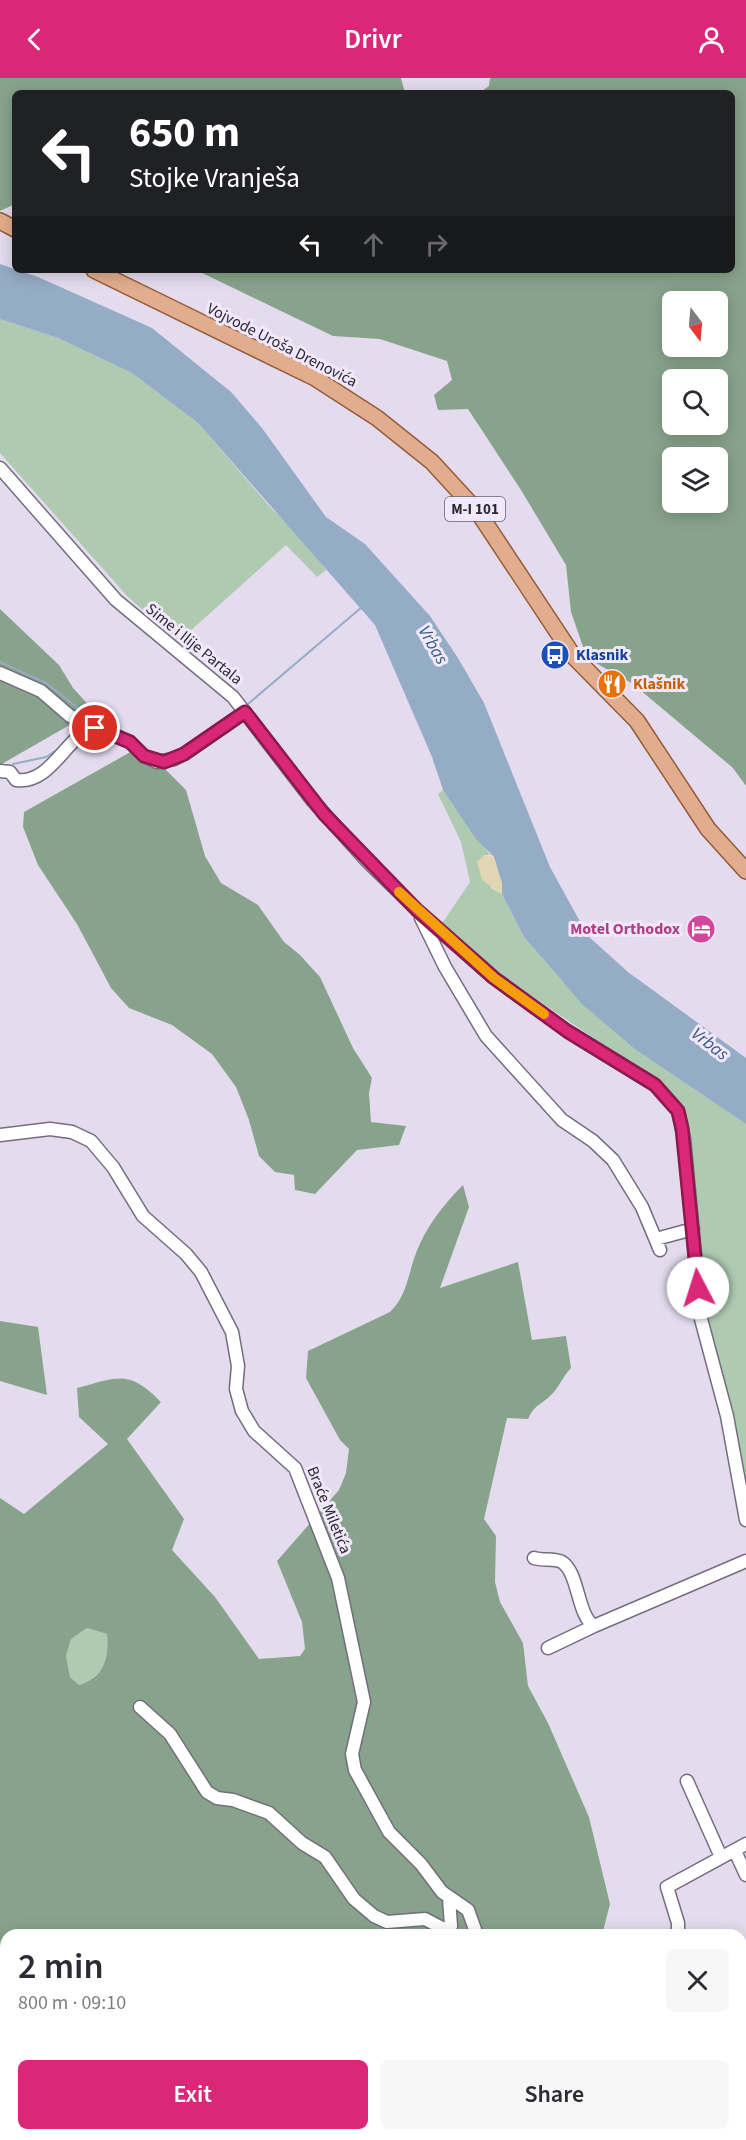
<!DOCTYPE html>
<meta charset="utf-8">
<style>
:root{--surface:#fff;--page:#f7f7f7;--text:#2b2b33;--muted:#7c7c81;--accent:#db2777}
body{margin:0;font-family:"Source Sans 3",sans-serif;background:var(--page);color:var(--text);height:100vh;display:flex;flex-direction:column;font-size:22px;white-space:nowrap}
*{box-sizing:border-box;margin:0}
p{font-size:20px;color:var(--muted)}
.icon{flex:none;width:33px;height:33px;fill:none;stroke:currentColor;stroke-width:2;stroke-linecap:round;stroke-linejoin:round}
.map{position:relative;flex:1;overflow:hidden}
.details{position:absolute;left:0px;top:1851px;width:747px;height:212px;display:flex;flex-direction:column;background:var(--surface);border-radius:18px 18px 0 0;box-shadow:0 3px 15px #0003}
.details>*{flex:none}
.banner{position:absolute;left:12px;top:12px;width:723px;height:183px;border-radius:9px;box-shadow:0 3px 15px #0003;background:#202124;color:#fff;overflow:hidden}
.needle{width:39px;rotate:164deg}
.tools{position:absolute;left:662px;top:213px;display:grid;gap:12px}
.tools a{display:grid;place-items:center;width:66px;height:66px;border-radius:9px;background:var(--surface);box-shadow:0 3px 15px #0003;font-size:30px}
.pin{position:absolute;display:grid;place-items:center;width:51px;height:51px;color:#fff;margin:-26px;border:3px solid #fff;border-radius:50%;box-shadow:0 2px 6px #0007}
.me{position:absolute;width:66px;margin:-33px;rotate:355deg;stroke-linejoin:round;filter:drop-shadow(0 0 4px #0008)}
.turn{display:flex;align-items:center;gap:21px;height:126px;padding:0 18px;font-size:27px}
.turn .icon{width:78px;height:78px;stroke-width:2.5}
.turn b{display:block;font-size:42px;line-height:51px}
.lanes{display:flex;align-items:center;height:57px;padding:0 18px;background:#0003;justify-content:center;gap:30px;direction:ltr}
.lanes .off{opacity:.35}
.round{display:grid;place-items:center;flex:none;width:63px;height:63px;border-radius:9px;background:var(--page)}
.overview{display:flex;align-items:center;justify-content:space-between;height:102px;padding:0 18px}
h1{font-size:36px;font-weight:600;line-height:45px}
.primary-button{display:flex;gap:12px;margin-top:auto;padding:12px 18px}
.primary-button a{flex:1;height:69px;border-radius:9px;background:var(--accent);color:#fff;font-size:24px;font-weight:600;line-height:69px;text-align:center}
.primary-button a+a{background:var(--page);color:var(--text)}
header{display:flex;justify-content:space-between;align-items:center;height:78px;padding:0 18px;background:var(--accent);color:#fff;font-size:27px;font-weight:600}
.map>svg:first-child{display:block}
.green{fill:#aecab1}
.forest{fill:#88a38b;fill-rule:evenodd}
.sand{fill:#e0d7b2}
.water{fill:#95acc6}
.lines{fill:none;stroke-linecap:round;stroke-linejoin:round}
.stream{stroke:#95acc6;stroke-width:2}
.minor-casing{stroke:#746d7d;stroke-width:15}
.major-casing{stroke:#955c39;stroke-width:18}
.minor{stroke:#fff;stroke-width:12}
.major{stroke:#e2ad8c;stroke-width:15}
.route-casing{stroke:#8e194d;stroke-width:15}
.route{stroke:#db2777;stroke-width:10}
.slow{stroke:#f59e0b;stroke-width:10}
.labels{text-anchor:middle;dominant-baseline:central;stroke-width:6;stroke-linejoin:round;paint-order:stroke}
.shield{fill:#f1e9fb;stroke:#67636c;stroke-width:1.5}
.shield-label{font-size:15px;font-weight:bold;fill:#2c292f}
.street-label{font-size:16px;fill:#2c292f;stroke:#f1e9fb}
.transit-label{font-size:16px;font-weight:bold;fill:#164399;stroke:#f1e9fb;text-anchor:start}
.food-label{font-size:16px;font-weight:bold;fill:#c56008;stroke:#f1e9fb;text-anchor:start}
.hotel-label{font-size:16px;font-weight:bold;fill:#b23c85;stroke:#f1e9fb;text-anchor:end}
.water-label{font-size:18px;font-style:italic;fill:#375a80;stroke:#f1e9fb}
</style>
<header><svg class="icon" aria-label="back" viewBox="0 0 24 24"><path d="M15 5l-7 7 7 7"/></svg>Drivr<svg class="icon" aria-label="person" viewBox="0 0 24 24"><circle cx="12" cy="8" r="4"/><path d="M4 21q1-7 8-7t8 7"/></svg></header>
<div class="map">
<svg width="746" height="2062" viewBox="0 0 746 2062">
<rect width="100%" height="100%" fill="#e4dcee"/>
<path class="green" d="M0,241l58,19 74,35 66,50 72,84 28,27 28,36 -9,7 -31,-32 -107,96 -51,-44 -128,-144z
M443,712l47,65h-6l7,33 11,6 22,43 36,42 50,47 26,24 110,74v396l-45,-201 -24,-217 -16,-18 -166,-113 -54,-46 29,-43 -9,-40 -23,-48z
M87,1550l20,6c2,24 -4,43 -28,51l-9,-8 -4,-21 5,-17z"/>
<path class="forest" d="M0,0h401l4,15h-390v111l-15,7z
M490,0h256v708l-13,-18 -100,-84 -46,-26 -16,-46 -5,-47 -45,-75 -53,-81 -30,1 -4,-15 18,-15 -5,-19 -67,-22 -47,-3 -137,-66h536v-177h-253l10,-7zM672,224h45v44h-45zM672,302h45v44h-45zM672,380h45v44h-45z
M0,531l59,56 14,23 21,23 -94,54z
M134,672l29,17 23,23 19,66 16,27 37,22 26,37 16,13 20,22 33,71 19,30 -3,15 2,29 35,4 -7,19 -42,5 -42,44 -20,-4 -1,-15 -19,-3 -16,-16 -10,-36 -13,-33 -24,-33 -40,-29 -43,-17 -18,-20 -34,-64 -39,-59 -15,-38 1,-15z
M463,1107l6,22 -29,81 78,-26 14,78 34,-4 5,32c-8,8 -13,21 -20,27 -11,11 -16,9 -23,24l-21,-1 -23,101 12,17 -1,46 5,20 23,41 5,43 20,37 41,94 21,87 -8,31h-596v199h559l5,6h-570v-642l24,16 84,-70 -29,-27 -2,-29c41,-11 52,-19 84,14l-34,37 57,80 -12,31 43,47 44,62 41,-3 5,-7 -3,-27 -25,-61 62,-71 7,-17 3,-24 -9,-9 -34,-62 2,-27 82,-39c17,-16 18,-38 26,-59 10,-26 27,-48 47,-68zM87,1550l20,6c2,24 -3,43 -28,51l-9,-8 -4,-21 5,-17z
M0,1243l38,6 9,68 -47,-14z"/>
<path class="sand" d="M484,777l10,2 8,26v11l-20,-14 -5,-18z"/>
<path class="water" d="M0,186l38,13 114,51 79,64 31,36 64,89 39,27 65,72 28,42 26,45 66,164 38,69 40,36 118,86v66l-110,-74 -54,-46 -58,-67 -22,-43v-11l-8,-26 -18,-18 -33,-49 -11,-33 -57,-132 -177,-202 -66,-50 -74,-35 -58,-19z"/>
<g class="lines">
<path class="stream" d="M0,584l46,21 46,36
M248,626l114,-97
M13,686l33,-7 12,-8"/>
<g class="minor-casing">
<path id="minor" d="M0,390l116,132 117,97 79,103 55,61 51,50 76,67 73,53 88,54 23,26 6,28 17,180 26,97 19,104
M0,595l41,18 29,25 60,26 14,14 13,6 17,-3 10,-5 61,-42
M0,693l10,1 6,8c36,5 51,-47 79,-52
M421,840l24,49 41,69 76,84 31,21 20,19 29,47 18,43
M0,1057l50,-6 22,3 19,9 22,26 30,49 43,38 15,18 31,60 6,34 -2,23 6,22 12,20 41,37 43,110 26,124 -12,52 3,16 34,62 32,32 21,28 26,18 9,25
M656,1161l37,-10
M534,1480c9,3 20,0 28,4 17,11 15,53 32,64l152,-65
M548,1570l46,-22
M140,1629l30,27 37,58 10,6 16,2 36,13 33,30 23,14 29,42 20,17 13,6 38,-3 19,10 7,-3 -2,-28
M687,1703l34,76
M735,1773l11,24
M678,1857v-12l-11,-36 79,-43
M641,2056l2,6"/>
</g>
<g class="major-casing">
<path id="major" d="M0,143l15,8
M94,192l221,108 62,40 55,44 46,50 96,145 63,64 71,108 38,42"/>
</g>
<use href="#minor" class="minor"/>
<use href="#major" class="major"/>
</g>
<g class="lines">
<g class="route-casing">
<path id="route" d="M95,650l35,14 14,14 20,6 20,-8 61,-42 79,102 94,97 76,67 73,53 88,54 23,26 4,17 16,160"/>
</g>
<use href="#route" class="route"/>
<path class="slow" d="M399,814l95,86 50,36"/>
</g>
<defs>
<g id="bus-disc" transform="scale(1.5)"><circle r="9.5" fill="#1a4fb4" stroke="#f1e9fb"/><path d="M-5-6H5V4H4V6H2V4H-2V6H-4V4H-5ZM-3.5-4V0h7V-4ZM-3.5 1.2v1.5H-2V1.2ZM2 1.2v1.5H3.5V1.2Z" fill="#fff"/></g>
<g id="restaurant-disc" transform="scale(1.5)"><circle r="9.5" fill="#e8710a" stroke="#f1e9fb"/><path d="M-5-6h1v4h1v-4h1v4h1v-4h1v5L-1.5 .5V6h-2V.5L-5-1ZM5-6V6H3V1.5H1.5Q1.5-4 5-6Z" fill="#fff"/></g>
<g id="hotel-disc" transform="scale(1.5)"><circle r="9.5" fill="#d1479c" stroke="#f1e9fb"/><path d="M-6-4.5h1.5V1H6V5H4.5V3h-9V5H-6ZM-4 0a1.8 1.8 0 1 1 3.6 0ZM.5 0V-2.5h3Q6-2.5 6 0Z" fill="#fff"/></g>
</defs>
<g fill-rule="evenodd">
<use href="#bus-disc" x="555" y="577"/>
<use href="#restaurant-disc" x="612" y="606"/>
<use href="#hotel-disc" x="701" y="851"/>
</g>
<g class="labels">
<rect class="shield" x="445" y="419" width="60" height="24" rx="4.5"/>
<g class="shield-label">
<text x="475" y="431">M-I 101</text>
</g>
<g class="street-label">
<text transform="translate(282 267) rotate(27)">Vojvode Uroša Drenovića</text>
<text transform="translate(194 566) rotate(39)">Sime i Ilije Partala</text>
<text transform="translate(329 1432) rotate(68)">Braće Miletića</text>
</g>
<g class="transit-label">
<text x="576" y="577">Klasnik</text>
</g>
<g class="food-label">
<text x="633" y="606">Klašnik</text>
</g>
<g class="hotel-label">
<text x="680" y="851">Motel Orthodox</text>
</g>
<g class="water-label">
<text transform="translate(433 567) rotate(60)">Vrbas</text>
<text transform="translate(710 966) rotate(38)">Vrbas</text>
</g>
</g>
</svg>
<div class="tools">
<a><svg class="needle" viewBox="-14 -14 28 28"><path d="M0-13l5 13h-10z" fill="#e53935"/><path d="M0 13l5-13h-10z" fill="#7c7c81"/></svg></a>
<a><svg class="icon" aria-label="search" viewBox="0 0 24 24"><circle cx="10" cy="10" r="6"/><path d="M15 15l6 6"/></svg></a>
<a><svg class="icon" aria-label="layers" viewBox="0 0 24 24"><path d="M12 4l9 5-9 5-9-5zM3 14l9 5 9-5"/></svg></a>
</div>
<div class="pin" style="left:95px;top:650px;background:#d93025"><svg class="icon" aria-label="arrive" viewBox="0 0 24 24"><path d="M6 21V4h12l-3 4 3 4H6"/></svg></div>
<svg class="me" style="left:698px;top:1210px" viewBox="-20 -20 40 40"><circle r="19" fill="#fff"/><path d="M0-13L10 11 0 6-10 11z" fill="#db2777"/></svg>
<div class="banner">
<div class="turn"><svg class="icon" aria-label="left" viewBox="0 0 24 24"><path d="M17 20v-9H6M10 6l-5 5 5 5"/></svg><div><b>650 m</b>Stojke Vranješa</div></div>
<div class="lanes"><svg class="icon" aria-label="left" viewBox="0 0 24 24"><path d="M17 20v-9H6M10 6l-5 5 5 5"/></svg><svg class="icon off" aria-label="ahead" viewBox="0 0 24 24"><path d="M12 20V5M6 11l6-6 6 6"/></svg><svg class="icon off" aria-label="right" viewBox="0 0 24 24"><path d="M7 20v-9h11M14 6l5 5-5 5"/></svg></div>
</div>
<section class="details">
<div class="overview"><div><h1>2 min</h1><p>800 m · 09:10</p></div><a class="round"><svg class="icon" aria-label="close" viewBox="0 0 24 24"><path d="M6 6l12 12M18 6L6 18"/></svg></a></div>
<div class="primary-button"><a>Exit</a><a>Share</a></div>
</section>
</div>
